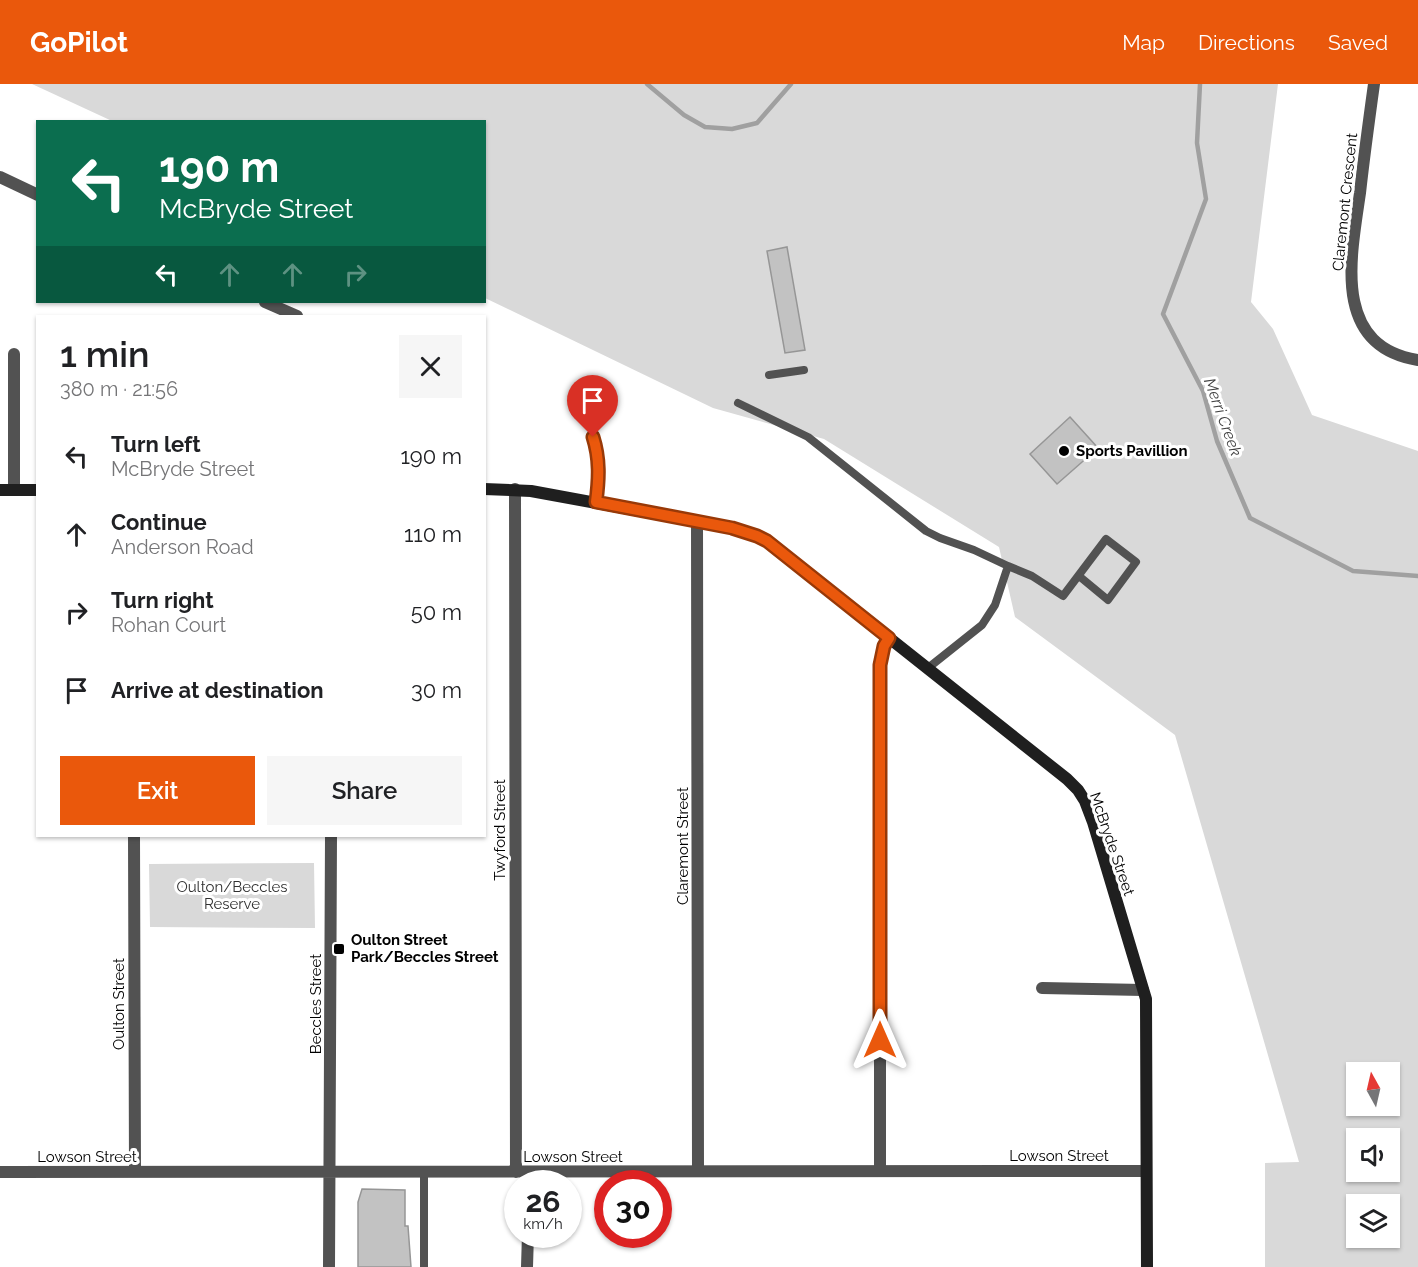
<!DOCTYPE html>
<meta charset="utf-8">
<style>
:root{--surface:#fff;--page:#f6f6f6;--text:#202124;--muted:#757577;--accent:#ea580c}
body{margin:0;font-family:Raleway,sans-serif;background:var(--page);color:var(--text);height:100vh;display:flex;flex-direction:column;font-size:22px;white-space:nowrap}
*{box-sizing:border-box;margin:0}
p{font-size:20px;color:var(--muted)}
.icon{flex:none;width:33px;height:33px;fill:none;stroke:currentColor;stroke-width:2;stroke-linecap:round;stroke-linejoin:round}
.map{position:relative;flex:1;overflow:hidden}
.details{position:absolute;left:36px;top:231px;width:450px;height:522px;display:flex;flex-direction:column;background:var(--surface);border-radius:0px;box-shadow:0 2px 4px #0004}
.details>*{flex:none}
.hud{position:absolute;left:36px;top:36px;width:450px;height:183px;border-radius:0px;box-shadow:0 2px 4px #0004;background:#0b6e4f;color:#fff;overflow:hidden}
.needle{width:39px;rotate:352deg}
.fabs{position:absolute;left:1346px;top:978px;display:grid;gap:12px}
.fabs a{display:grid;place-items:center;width:54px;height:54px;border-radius:0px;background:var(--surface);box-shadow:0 2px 4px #0004;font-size:30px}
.speed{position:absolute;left:504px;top:1086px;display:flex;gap:12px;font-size:30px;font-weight:700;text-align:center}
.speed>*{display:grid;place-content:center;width:78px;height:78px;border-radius:50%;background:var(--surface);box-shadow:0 2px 4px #0004;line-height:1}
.speed small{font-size:15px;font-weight:400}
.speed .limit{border:9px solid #d22;background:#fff;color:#111}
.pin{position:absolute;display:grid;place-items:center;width:51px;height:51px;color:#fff;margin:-62px -26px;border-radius:50% 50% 50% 0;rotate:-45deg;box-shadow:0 0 6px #0007}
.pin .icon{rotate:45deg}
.me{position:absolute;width:66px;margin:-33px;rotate:0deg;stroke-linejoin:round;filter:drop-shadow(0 0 4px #0008)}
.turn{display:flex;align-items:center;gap:21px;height:126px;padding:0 24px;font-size:27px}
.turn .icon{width:78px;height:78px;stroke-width:2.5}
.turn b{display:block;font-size:42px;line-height:51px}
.lanes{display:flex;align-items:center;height:57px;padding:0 24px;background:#0003;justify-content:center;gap:30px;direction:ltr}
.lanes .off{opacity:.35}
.round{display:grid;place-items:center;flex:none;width:63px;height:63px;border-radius:0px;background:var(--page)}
.overview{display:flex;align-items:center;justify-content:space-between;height:102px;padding:0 24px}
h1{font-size:36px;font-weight:600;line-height:45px}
.button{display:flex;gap:12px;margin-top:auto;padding:12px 24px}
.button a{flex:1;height:69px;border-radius:0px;background:var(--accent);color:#fff;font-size:24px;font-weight:600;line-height:69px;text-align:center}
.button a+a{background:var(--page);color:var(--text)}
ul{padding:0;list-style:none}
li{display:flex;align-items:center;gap:18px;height:78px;padding:0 24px}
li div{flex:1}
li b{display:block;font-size:22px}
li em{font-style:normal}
header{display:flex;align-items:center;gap:36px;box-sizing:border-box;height:84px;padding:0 30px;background:var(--accent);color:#fff}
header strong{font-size:28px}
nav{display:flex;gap:33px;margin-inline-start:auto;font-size:21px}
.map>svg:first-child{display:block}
.green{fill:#d9d9d9;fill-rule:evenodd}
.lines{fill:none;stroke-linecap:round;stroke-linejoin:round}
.stream{stroke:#a0a0a0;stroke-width:4.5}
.building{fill:#c2c2c2;stroke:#969696;stroke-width:1.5}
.lane{stroke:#525252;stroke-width:8}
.street{stroke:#525252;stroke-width:12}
.secondary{stroke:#1f1f1f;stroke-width:12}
.route-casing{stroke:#983908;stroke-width:15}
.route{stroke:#ea580c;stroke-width:10}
.poi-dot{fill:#000;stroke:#fff;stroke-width:2}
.labels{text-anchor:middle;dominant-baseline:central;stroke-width:6;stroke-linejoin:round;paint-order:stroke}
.street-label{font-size:15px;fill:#000;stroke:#fff}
.poi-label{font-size:15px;font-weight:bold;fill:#000;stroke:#fff;text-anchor:start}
.park-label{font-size:15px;fill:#303030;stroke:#fff}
.water-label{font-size:16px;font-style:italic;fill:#414141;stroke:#fff}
</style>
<header>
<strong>GoPilot</strong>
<nav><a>Map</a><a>Directions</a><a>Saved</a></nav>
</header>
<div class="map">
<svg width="1418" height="1183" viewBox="0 0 1418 1183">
<rect width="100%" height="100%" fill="#fff"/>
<path class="green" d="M32,0h1246l-27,218 22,27 39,86 106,36v816h-153v-104l34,-1 -124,-427 -160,-118 -16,-70 -175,-108 -111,-31 -228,-110 -1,-176 -372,-1zM1356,988h33v34h-33zM1356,1054h33v34h-33zM1356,1120h33v34h-33z
M314,779l1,65 -165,-1 -1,-63z"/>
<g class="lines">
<path class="stream" d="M647,0l37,31 21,12 27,2 25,-6 34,-39
M1200,0l-3,59 9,56 -43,115 40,77 14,50 33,77 103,53 65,5"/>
</g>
<path class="building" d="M787,163l18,103 -20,3 -18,-102z
M1070,333l28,31 -41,36 -27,-30z
M362,1105l43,1v36h3l3,41h-53v-65z"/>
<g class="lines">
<path class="lane" d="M769,291l35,-5
M738,319l70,34 118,94 14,7 34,12 34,16 -13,39 -13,20 -54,43
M1008,482l24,10 31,20 43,-57 30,23 -28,38 -29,-24
M424,1088v95"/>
<path class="street" d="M1374,0c-5,36 -10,73 -14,109 -9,63 -29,153 58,167
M0,93l38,18
M265,218l32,14
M593,353c7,22 6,42 3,65
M515,405l1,683
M14,406v-136
M697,437l1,650
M134,752l1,336
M1042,904l101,2
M880,1087v-506l4,-19 5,-8
M0,1088l1146,-1
M329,1183l2,-431
M527,1183l1,-33"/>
<path class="secondary" d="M484,405l47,2 201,37 25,7 10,6 300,238 11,11 7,11 8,21 53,177 1,268
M0,406h38"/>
</g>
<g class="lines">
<g class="route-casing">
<path id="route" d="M593,353c7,22 6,42 3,65l136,26 25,8 10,5 122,97 -5,8 -4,19v375"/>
</g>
<use href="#route" class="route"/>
</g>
<g class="poi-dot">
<circle cx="1064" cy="367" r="6"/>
<rect x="333" y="859" width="12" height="12" rx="3"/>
</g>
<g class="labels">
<g class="street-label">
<text transform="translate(1345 118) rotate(-84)">Claremont Crescent</text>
<text transform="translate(500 746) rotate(-90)">Twyford Street</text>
<text transform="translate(1112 760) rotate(71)">McBryde Street</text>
<text transform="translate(683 762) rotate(-90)">Claremont Street</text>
<text transform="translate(119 920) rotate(-90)">Oulton Street</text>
<text transform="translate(316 920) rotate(-90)">Beccles Street</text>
<text x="1059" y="1072">Lowson Street</text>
<text x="87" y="1073">Lowson Street</text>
<text x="573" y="1073">Lowson Street</text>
</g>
<g class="poi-label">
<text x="1076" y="367">Sports Pavillion</text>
<text x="351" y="856">Oulton Street<tspan x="351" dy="17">Park/Beccles Street</tspan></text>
</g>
<g class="park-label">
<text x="232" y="803">Oulton/Beccles<tspan x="232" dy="17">Reserve</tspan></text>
</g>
<g class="water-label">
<text transform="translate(1223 333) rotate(70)">Merri Creek</text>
</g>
</g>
</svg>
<div class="fabs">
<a><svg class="needle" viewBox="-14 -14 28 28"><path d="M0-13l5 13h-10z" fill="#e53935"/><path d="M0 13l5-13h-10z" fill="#757577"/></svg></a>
<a><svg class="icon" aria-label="sound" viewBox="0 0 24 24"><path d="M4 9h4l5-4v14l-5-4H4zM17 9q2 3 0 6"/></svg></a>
<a><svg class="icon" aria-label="layers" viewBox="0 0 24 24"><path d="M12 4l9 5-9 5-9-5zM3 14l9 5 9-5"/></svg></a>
</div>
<div class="speed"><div>26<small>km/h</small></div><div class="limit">30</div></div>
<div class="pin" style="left:593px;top:353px;background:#d93025"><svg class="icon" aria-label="arrive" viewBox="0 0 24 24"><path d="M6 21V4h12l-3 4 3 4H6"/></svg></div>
<svg class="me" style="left:880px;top:956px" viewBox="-20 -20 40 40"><path d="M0-17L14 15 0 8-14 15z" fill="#ea580c" stroke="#fff" stroke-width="4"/></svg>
<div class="hud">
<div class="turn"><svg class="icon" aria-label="left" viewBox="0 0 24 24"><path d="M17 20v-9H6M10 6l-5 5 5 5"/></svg><div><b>190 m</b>McBryde Street</div></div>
<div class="lanes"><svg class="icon" aria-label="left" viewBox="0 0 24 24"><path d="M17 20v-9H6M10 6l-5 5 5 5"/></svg><svg class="icon off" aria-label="ahead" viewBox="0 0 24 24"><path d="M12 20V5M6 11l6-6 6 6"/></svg><svg class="icon off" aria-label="ahead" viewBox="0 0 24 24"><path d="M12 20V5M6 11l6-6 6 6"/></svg><svg class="icon off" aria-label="right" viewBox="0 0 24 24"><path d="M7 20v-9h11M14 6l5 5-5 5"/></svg></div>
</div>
<section class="details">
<div class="overview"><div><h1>1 min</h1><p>380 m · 21:56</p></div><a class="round"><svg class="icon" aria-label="close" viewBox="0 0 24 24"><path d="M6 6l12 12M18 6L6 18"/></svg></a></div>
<ul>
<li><svg class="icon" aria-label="left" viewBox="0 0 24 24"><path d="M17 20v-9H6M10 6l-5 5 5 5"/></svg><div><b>Turn left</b><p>McBryde Street</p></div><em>190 m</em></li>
<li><svg class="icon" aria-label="ahead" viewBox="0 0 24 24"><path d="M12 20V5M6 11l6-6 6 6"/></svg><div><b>Continue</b><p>Anderson Road</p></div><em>110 m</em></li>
<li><svg class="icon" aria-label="right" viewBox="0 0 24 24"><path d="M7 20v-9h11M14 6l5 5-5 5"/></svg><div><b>Turn right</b><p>Rohan Court</p></div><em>50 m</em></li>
<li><svg class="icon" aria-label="arrive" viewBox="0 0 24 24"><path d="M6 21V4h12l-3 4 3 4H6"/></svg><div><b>Arrive at destination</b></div><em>30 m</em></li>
</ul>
<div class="button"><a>Exit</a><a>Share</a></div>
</section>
</div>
